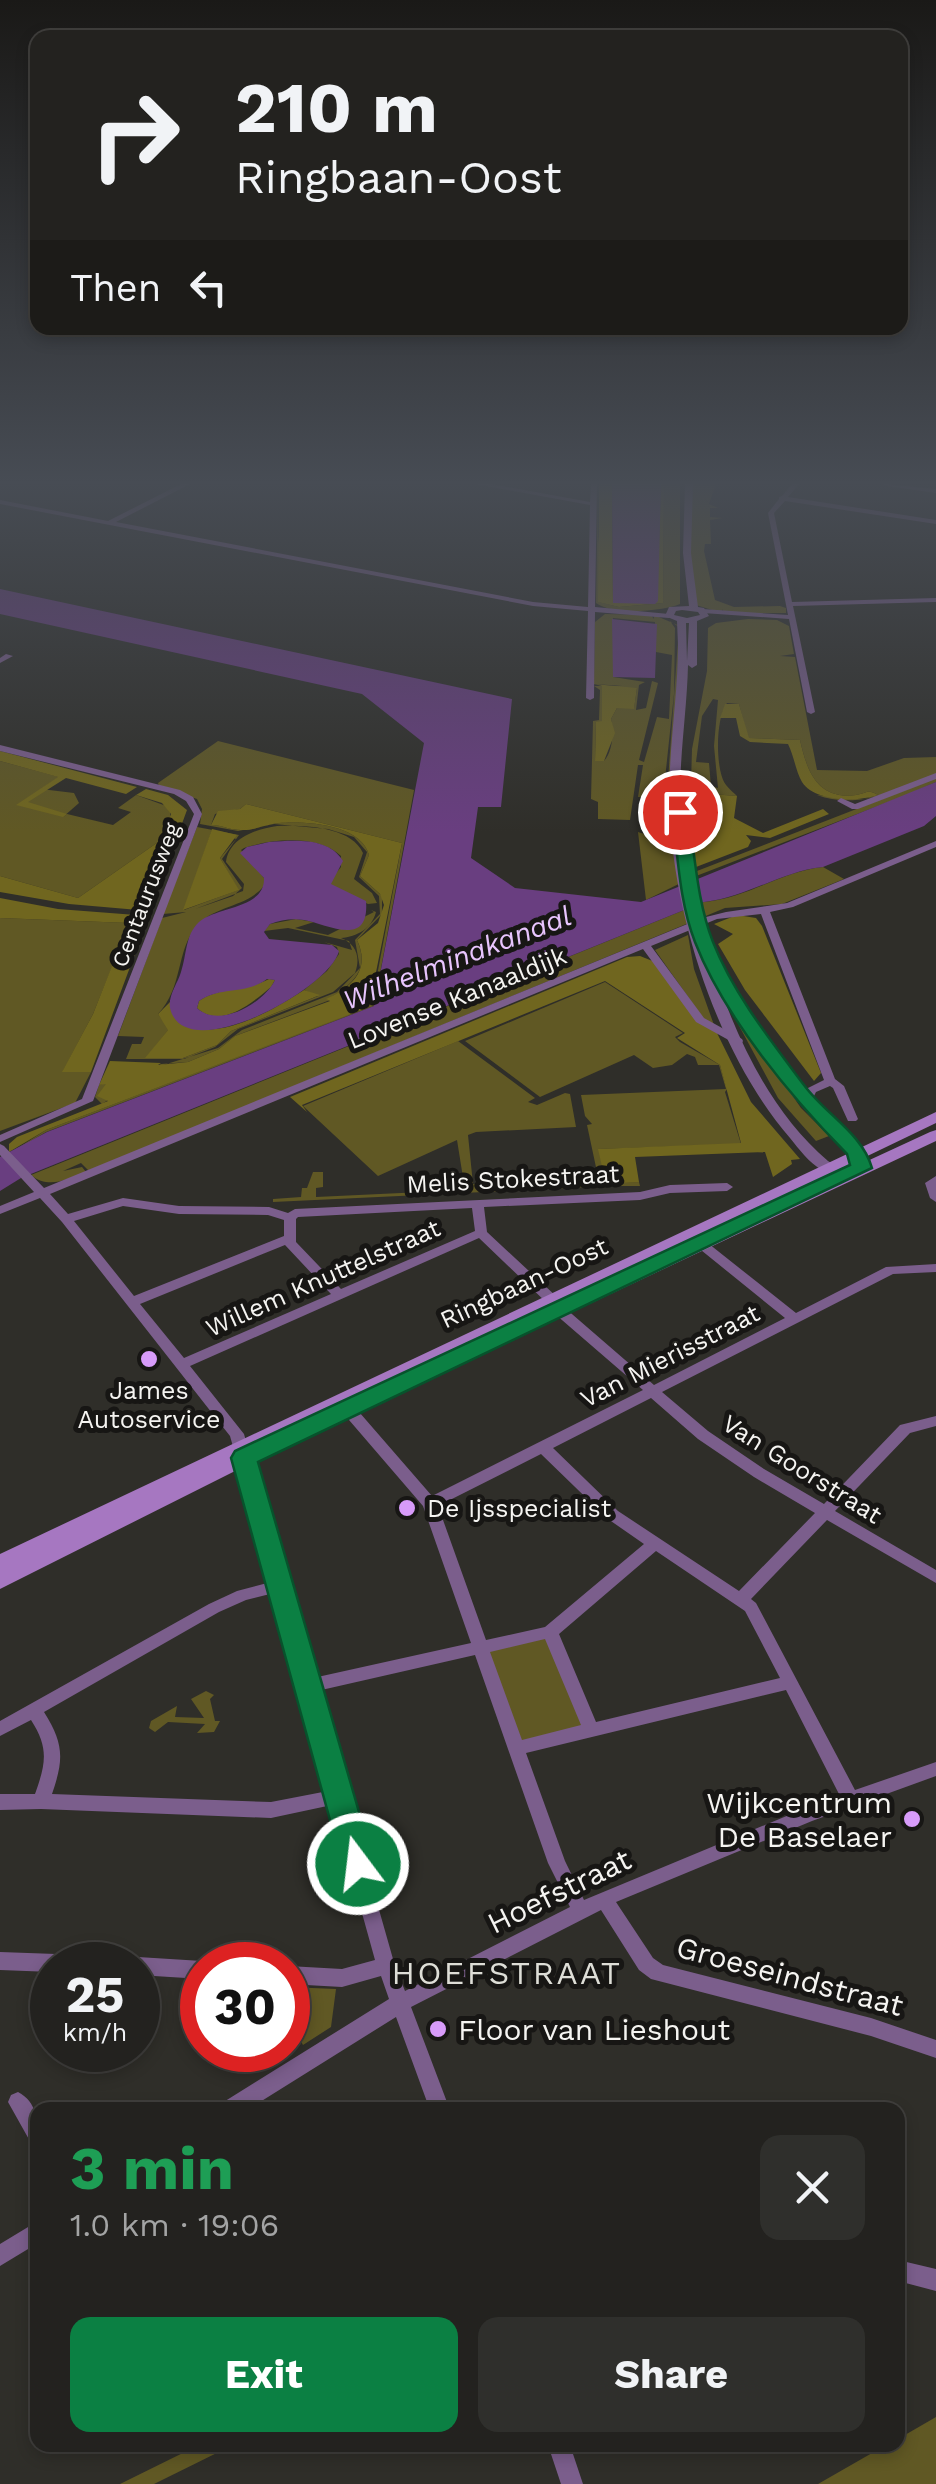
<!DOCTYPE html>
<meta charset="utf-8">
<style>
:root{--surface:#23221f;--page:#2f2f2c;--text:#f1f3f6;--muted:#a3a4a4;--line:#403f3d;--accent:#0b8043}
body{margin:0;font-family:"Work Sans",sans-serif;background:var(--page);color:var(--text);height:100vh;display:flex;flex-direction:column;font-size:38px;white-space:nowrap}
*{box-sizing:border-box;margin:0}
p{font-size:32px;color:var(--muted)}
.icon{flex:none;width:55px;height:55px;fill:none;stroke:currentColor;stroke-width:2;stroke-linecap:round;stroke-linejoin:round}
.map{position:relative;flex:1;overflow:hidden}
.sheet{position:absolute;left:30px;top:2102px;width:875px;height:350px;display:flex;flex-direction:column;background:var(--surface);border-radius:20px;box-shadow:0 5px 15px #0003,0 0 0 2px var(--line)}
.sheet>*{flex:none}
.banner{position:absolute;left:30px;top:30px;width:878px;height:305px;border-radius:20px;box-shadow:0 5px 15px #0003,0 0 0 2px var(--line);background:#23221f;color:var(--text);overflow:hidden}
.speed{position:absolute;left:30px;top:1942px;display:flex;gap:20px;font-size:50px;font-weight:700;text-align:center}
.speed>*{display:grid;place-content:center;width:130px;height:130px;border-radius:50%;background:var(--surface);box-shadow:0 5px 15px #0003,0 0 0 2px var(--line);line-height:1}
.speed small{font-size:25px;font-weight:400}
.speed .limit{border:15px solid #d22;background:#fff;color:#111}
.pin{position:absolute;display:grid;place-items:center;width:85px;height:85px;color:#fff;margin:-42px;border:5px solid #fff;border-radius:50%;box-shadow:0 2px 10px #0007}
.me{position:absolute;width:110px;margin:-55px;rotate:345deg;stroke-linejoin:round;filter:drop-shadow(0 0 8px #0008)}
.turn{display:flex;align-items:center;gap:35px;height:210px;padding:0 40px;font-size:45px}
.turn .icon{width:130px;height:130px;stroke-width:2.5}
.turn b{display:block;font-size:70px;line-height:85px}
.then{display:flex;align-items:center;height:95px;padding:0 40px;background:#0003;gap:20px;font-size:38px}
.round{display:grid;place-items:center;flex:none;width:105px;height:105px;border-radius:20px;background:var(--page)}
.headline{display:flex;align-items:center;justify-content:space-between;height:170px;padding:0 40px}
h1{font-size:60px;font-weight:700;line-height:75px;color:#1e9e55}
.button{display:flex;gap:20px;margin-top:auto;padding:20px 40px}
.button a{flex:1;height:115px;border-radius:20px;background:var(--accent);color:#fff;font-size:40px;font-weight:700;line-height:115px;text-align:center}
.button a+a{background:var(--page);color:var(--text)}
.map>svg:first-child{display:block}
.green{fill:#605824;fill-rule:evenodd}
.forest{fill:#70661f}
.water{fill:#693e80;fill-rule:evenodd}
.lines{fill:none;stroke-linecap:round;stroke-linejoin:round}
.minor{fill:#7b5e8c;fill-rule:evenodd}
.tertiary{fill:#7b5e8c;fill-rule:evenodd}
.secondary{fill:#a677c1;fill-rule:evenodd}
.route{fill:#0b8043;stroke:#07532c;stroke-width:2.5}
.poi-dot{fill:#d79bf9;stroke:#171614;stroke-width:4}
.labels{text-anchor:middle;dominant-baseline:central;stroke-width:10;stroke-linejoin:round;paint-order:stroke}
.far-street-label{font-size:22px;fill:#f5f4f1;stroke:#171614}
.street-label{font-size:25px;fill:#f5f4f1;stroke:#171614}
.poi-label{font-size:25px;fill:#f5f4f1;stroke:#171614}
.water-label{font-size:28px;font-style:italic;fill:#e8c5fe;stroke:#171614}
.near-poi-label{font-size:30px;fill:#f5f4f1;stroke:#171614;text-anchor:end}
.near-street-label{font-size:30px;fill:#f5f4f1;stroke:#171614}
.near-neighbourhood-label{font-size:32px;letter-spacing:2.5px;fill:#deded7;stroke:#171614}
</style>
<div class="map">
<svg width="936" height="2484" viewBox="0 0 936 2484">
<rect width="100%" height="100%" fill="#2f2e29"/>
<path class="green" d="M598,484v59l10,-59v60h-9v58l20,5 44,-4 1,-119h16v120c-17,7 -66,12 -84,-1z
M693,484h23l-7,20 9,4h-8v9l13,1 -13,2 1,24h-6l-1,7 11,49 19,7 46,-1 6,2v5h-62l-2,-4v4l-26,-8 -7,-58z
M605,614l46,1 3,4v-4l26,11 -10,195 -2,-41 11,-153 -9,-6 5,7 -1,66 -9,85 2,53 -8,-2 -2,-33h-19l5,-32h-5l-8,55 -32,-1v-17l-7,-3 2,-78 6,-1 1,-30 -6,-4h28l-28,-2 1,-62zM613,618l42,4 1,30 16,3 -3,64 -12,-2 -13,45 -5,-2 19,-77 -6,-2 -6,27 -10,2 3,-25 6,-3 -32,-5zM602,688h35l-3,20h-17l-6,11c3,12 2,32 -7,42h-9l1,-39h6z
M748,619l29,1 12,6 5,28 -14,2 15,1 22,113 50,1 37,-13 32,-1v18c-38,15 -79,35 -119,20l47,4 14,-4c-10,-6 -11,-2 -22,0 -39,5 -49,-24 -56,-55l-52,-2 -9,-34 -12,-1c-11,15 -11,56 -5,74 2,8 9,13 15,19l-40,-3 1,29 -8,-3 2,-70 15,-78 1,-43 8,-5zM713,699l5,1 -4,46 4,42 -7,-2 -2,-23 -13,-1 6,-46z
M218,741l196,49 -40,216 -328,126 -36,21 36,-23 323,-124 6,-23 -140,53 -16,13 -31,13 -27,2 -59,40 -7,-7 4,-12 119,-37 24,-18 95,-38 23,-24 -5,-28 25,-26 -1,-18 -20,-19 8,-25 -13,-15 -26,-8 -54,-5 -36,7 -38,-7 2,-15 -5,-10 -38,-13 -1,-3zM246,804l156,39 -26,138 -49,19c24,-15 44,-29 30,-60l25,-26v-18l-22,-20 9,-21c-8,-31 -64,-34 -90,-32 -13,1 -26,8 -39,7 -10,0 -21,-6 -29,-5l4,-11 25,-5z
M0,761l59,16 -18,12 33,4 5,10 -16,14 4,-3 46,11 18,-13 -13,-4 18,-13 33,12c4,13 -3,21 -8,33l-83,58 -78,-22z
M936,778v4l-27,12 -218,84 -45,22 -8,-68 28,9 25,-8 6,38z
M277,826c26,-1 74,0 86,27l-9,26 18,14 5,10 -9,1 -37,-19v-6l10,-12v-11c-24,-22 -69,-17 -97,-8l-3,2 23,28v8c-18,22 -51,19 -68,41 -20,24 -13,61 -38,87l11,15 -23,29h37l34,-13 14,-14 87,-35 -14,-6 23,-19 12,-17 -2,-7 -13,-5 28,8 -3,-9 -61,-13 -24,3 6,-7 26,-5 18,3 -19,6 33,7 46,-23 -3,-2 5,2c-4,16 -19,25 -35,26 15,6 20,19 14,35l-22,19 -95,37 -23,18 -31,12h-58l6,-15h9l3,-7 -26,-1 44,-118 24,-6 -23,2 34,-87 42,8 -17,24 20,29 -9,8 -38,13 48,-18 1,-7 -18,-22c3,-24 30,-33 51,-36zM212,830l24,9 -16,19 18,32 -54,20z
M823,867l21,12 -62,25 -57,4 -636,263 -8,-8 -18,8 19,-4 4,5c-20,8 -38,17 -55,3l673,-273c44,-4 78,-31 119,-35z
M0,918l130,5 -37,91 -30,57 28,1 -16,31 -75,28z
M688,935l6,34 20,56 -11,-7 -48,-68z
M605,982l78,51 -8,4 5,5 40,23 7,24 -2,3 16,52 -142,5 7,34 33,-1 1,4h-40l-13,-61 5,-1 -7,-8 -4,-21 145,-6 -7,-24h-21l-3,-8 -8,-3 -15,11 -19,3 -19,-13 -94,42 -75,-56z
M737,1022h4l60,86 28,28 -13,5 -38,-43z
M458,1041l77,57 -7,4 9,3 28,-12 5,1 6,33 -100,5 -8,3 5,49 114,-5 2,8 -316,15v-3l28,-2 1,-9h5l6,-16h10v15l-7,1v9l149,-7 -8,-50 -79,36 -75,-70z
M547,1636l38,91 -63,15 -34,-93z
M206,1691l8,4 -4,4 5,22h5l-6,11 -17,1 8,-9 -37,-2 -13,10 -6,-4 2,-7 26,-15 -2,11 29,1 -13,-19z
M288,1987l48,2 -5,38 -28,18 -15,-27 5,-5z
M936,2417v67h-118l68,-39h12v-6z
M199,2445h34l-79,39h-34z"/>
<path class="forest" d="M599,484h13l1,119 44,-2 4,-117h3l-1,119 -44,4 -21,-5z
M594,684l43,4 -3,21 -17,-1 -6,11 4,14 -11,28h-9l1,-39 6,-1v-35z
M725,704h14l10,34 51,2c7,31 17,60 56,55 11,-2 12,-6 22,0 -19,7 -64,7 -76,-13 -6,-10 -8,-26 -14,-38l-38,-2 -10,-6 -4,-18h-16z
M0,751l137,36 -11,7 -60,-16 -38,24 39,12 -4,3 -47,-12 42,-28 -58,-16z
M146,789l22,6 19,15 -37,101 -81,-7 -69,-12v-16l78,22 83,-58 10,-26 -9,-11 -26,-8z
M697,793l40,3 -3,22 29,15 60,-24 6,5 -59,24 -24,-3 5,6 -3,6 -52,20 -5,-34 15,-5 -11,-6z
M246,804l156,39 -33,164 -323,123 -37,22v-8l8,-7 91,-36 -11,-5 9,-12 -7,1 11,-24 51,2 -3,2 30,-3 31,-13 16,-13 95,-35 -4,-2c26,-12 45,-29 31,-59l21,-17 6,-18 -4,-11 -20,-18 9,-21c-8,-31 -64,-34 -90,-32 -13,1 -26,8 -38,7 -12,0 -19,-5 -30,-5l7,-14 22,-2z
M212,829l25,6 -17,23 19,32 -56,20z
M0,898l58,11 91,7 -58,156h-29l31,-58 36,-91 -129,-5z
M737,915l19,3 6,8 59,147 -7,8 -69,-91 -27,-46 15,-10 -19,-10z
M640,956l15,6 41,58 21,13 34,69 49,57 -9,1 1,4 -19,13 -8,-25 -130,5 4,25 -33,2 -8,-35 143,-6 -21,-78 -43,-27 8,-5 -80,-52 -303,124 5,7 -17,-15 337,-140z
M269,979l6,1 -4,7c-19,16 -51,43 -74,21l2,-7c19,-14 48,-10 70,-22z
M304,990l16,5 -89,36 -14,14 -34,13h-38l23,-28 -10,-16 12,-12 11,22c39,18 90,-13 123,-34z"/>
<path class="water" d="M612,484h49l-3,117 -3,3 -42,-1z
M0,589l512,110 -11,108h-23l-7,51 44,30 126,14 295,-120v34l-12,10 -101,41c-41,4 -75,30 -119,35l-683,276 -21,13v-34l47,-25 327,-126 50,-263 -62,-49 -362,-80z
M612,619l45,5 -2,54 -42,-1z
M269,842c26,-2 60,-5 74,19l-12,23 35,17c4,49 -41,22 -62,19 -12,-2 -23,0 -34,4l-6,8 5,7 63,6 7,6c-9,38 -155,118 -169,57 -2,-13 8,-25 11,-36 6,-18 4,-37 18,-50 18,-16 66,-13 65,-44l-24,-25 7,-6zM267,979l8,1c-11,23 -56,49 -78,28l2,-7c20,-15 47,-6 68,-22z"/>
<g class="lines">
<path class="minor" d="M181,484h9l-74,38 417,80 55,5 2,-102 -115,-21h16l99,18 1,-18h6l-2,123 74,7 4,2 -4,2 -74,-6 -1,86 -4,2 -4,-2 2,-87 -55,-5 -533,-102v-4l108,21z
M792,484h7l-11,13 148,23v4l-151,-23 -11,12 18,89 144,-4v4l-143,4 22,106 -4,2 -4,-2 -18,-93 -86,-6 -4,-2 4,-2 85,6 -20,-102 11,-14v-2l3,-1z
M6,654l7,2 -13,7v-5z
M0,745l180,45 13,7 9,17 -109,287 -93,41v-7l82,-36 112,-285 -8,-13 -12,-7 -174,-43z
M936,773v6l-78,30h-6l-15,-8 4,-3 14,6z
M936,841v6l-143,60 -23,5 65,167 9,7 14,33 -2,2h-8l-15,-33 -3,-2 -14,6 -2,4 4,15 -2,2 -4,1 -6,-3 -4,-15 6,-8 16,-8 -63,-166 -44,5 -66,27 53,72 38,21 1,2 -1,2h-8l-38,-21 -53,-73 -593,245 18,20 55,-16 56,8 90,1 19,6 7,-4 345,-17 30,-7 57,-2 6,4 -6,4 -57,2 -30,7 -156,7 3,25 71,66 1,3 -1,3h-10l-69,-66 -289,128 54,68 42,146 3,5 -1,2 25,91 158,-35 -48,-137 -80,-93 -2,-4 2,-4h10l79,91 211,-106 -88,-76 -2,-3 2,-3h10l89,77 131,-67 -89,-72 -2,-3 2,-3h8l92,73 90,-46 50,-3v8l-43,2 -231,118 46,39 56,38 60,35 76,-79 36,-9v10l-26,7 -75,78 101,59v13l-109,-63 -76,79 5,4 99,187 81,-28v14l-124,45 -196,81 37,56 10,7 208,53 65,22v18l-65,-22 -220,-57 -12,-9 -38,-60 -190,97 39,103h-20l-34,-93 -149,93h-28l3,-7 167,-104 -8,-23 -39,11 -54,-3v-18l54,3 33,-9 -43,-155 -61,13 -230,-9 -41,1v-16h35c11,-31 14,-46 -4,-74l-31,16v-15l209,-117 28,-13 34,-9 -41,-146 -168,-214 -22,-24 -40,16v-8l34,-14 -34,-37v-11l4,2 40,42 658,-270 24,-6 61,-9zM123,1206l56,8 89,1 16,5v16l-150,60 -60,-75zM472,1208l3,23 -134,58 -45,-47v-23l2,-2zM285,1245l46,49 -147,64 -44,-54zM651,1398l47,41 56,38 61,36 -76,78 -121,-80 -65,-63zM541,1454l67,65 36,25 -99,83 -59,13 -48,-134zM656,1551l89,60 35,67 -184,44 -37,-88zM274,1593l54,198 -57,11 -219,-8c12,-35 12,-50 -8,-82l175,-100 27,-12zM545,1639l36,86 -59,15 -32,-88zM475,1655l73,208 22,44 -165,84 -10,-25 -78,-275zM786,1690l54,106 -39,14 -217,90 -19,-39 -39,-108z
M936,1176v26l-6,-4 -5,-15z
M0,1952l112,4 7,3 2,6h-69v7l-52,-2z
M138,1957l64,4 7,4h-7v14l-64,-4v-10h-9l2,-5z
M18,2092c21,11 20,33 20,54l-7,-3 -23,-41 3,-7z
M38,2221v22l-38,23v-22z
M898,2260l38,9v22l-38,-10z
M548,2445h22l13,39h-22z"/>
<path class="tertiary" d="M685,484h8l-2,69 7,54 6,1 5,8 -12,5v44l-5,3 -4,-3c-1,44 -8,87 -8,131 0,53 12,109 29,159l8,3c24,47 52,92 86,133 21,26 52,45 66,77l-2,3 -8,1 -7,4c-10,-1 -21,-1 -30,-6 -13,-7 -23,-21 -32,-32 -70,-81 -113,-212 -120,-317 -4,-59 8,-118 8,-176l-1,-24 -12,-5 4,-9 20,-1 -6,-53zM682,610l16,2 2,3 -13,3 -13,-3 2,-4zM686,623h3l-2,38zM720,988c24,44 52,85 85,122 17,20 39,33 50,58l-19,-2 -8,-5c-52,-44 -85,-109 -108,-173z
M884,484l52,5v4l-49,-7z"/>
<path class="secondary" d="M936,1112v11l-345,166 339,-157 6,-2v11l-685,322 -251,126v-35z"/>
</g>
<linearGradient id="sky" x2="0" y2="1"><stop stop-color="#1a1917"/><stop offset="0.58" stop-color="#474c54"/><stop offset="1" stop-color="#474c54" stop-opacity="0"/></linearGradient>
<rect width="936" height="832" fill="url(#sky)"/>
<path class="route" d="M680,807l8,5c7,43 9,89 25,130 20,51 58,99 91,143 21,29 58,48 68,83l-614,294 116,402 -4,11 -12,4 -11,-4 -5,-11 -111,-406 4,-7 615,-286 -3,-11c-56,-57 -123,-137 -152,-212 -16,-41 -17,-87 -23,-130z"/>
<g class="poi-dot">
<circle cx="149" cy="1359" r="10"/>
<circle cx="407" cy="1508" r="10"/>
<circle cx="912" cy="1819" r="10"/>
<circle cx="438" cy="2029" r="10"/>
</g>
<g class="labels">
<g class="far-street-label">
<text transform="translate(146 895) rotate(-69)">Centaurusweg</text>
</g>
<g class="street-label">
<text transform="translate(457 998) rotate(-22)">Lovense Kanaaldijk</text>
<text transform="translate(513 1179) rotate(-3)">Melis Stokestraat</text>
<text transform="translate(323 1278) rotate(-24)">Willem Knuttelstraat</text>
<text transform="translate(524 1283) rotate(-25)">Ringbaan-Oost</text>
<text transform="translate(670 1356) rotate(-27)">Van Mierisstraat</text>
<text transform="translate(802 1469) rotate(32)">Van Goorstraat</text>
</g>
<g class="poi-label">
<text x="149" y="1390">James<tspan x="149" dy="29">Autoservice</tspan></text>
<text x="427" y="1508" text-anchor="start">De Ijsspecialist</text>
</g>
<g class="water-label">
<text transform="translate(457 958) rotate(-21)">Wilhelminakanaal</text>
</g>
<g class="near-poi-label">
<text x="892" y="1802">Wijkcentrum<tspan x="892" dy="34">De Baselaer</tspan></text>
<text x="458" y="2029" text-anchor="start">Floor van Lieshout</text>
</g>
<g class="near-street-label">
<text transform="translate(559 1891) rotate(-26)">Hoefstraat</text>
<text transform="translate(790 1976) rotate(15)">Groeseindstraat</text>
</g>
<g class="near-neighbourhood-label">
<text x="507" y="1973">HOEFSTRAAT</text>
</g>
</g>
</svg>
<div class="speed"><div>25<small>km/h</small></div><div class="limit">30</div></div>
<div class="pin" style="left:680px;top:812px;background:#d93025"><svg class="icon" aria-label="arrive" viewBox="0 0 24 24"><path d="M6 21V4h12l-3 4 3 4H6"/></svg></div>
<svg class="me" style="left:358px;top:1864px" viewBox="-20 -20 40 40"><circle r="17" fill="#0b8043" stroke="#fff" stroke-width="3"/><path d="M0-11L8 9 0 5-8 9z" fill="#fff"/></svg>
<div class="banner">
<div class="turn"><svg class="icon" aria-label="right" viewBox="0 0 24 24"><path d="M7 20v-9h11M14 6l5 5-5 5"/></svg><div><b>210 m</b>Ringbaan-Oost</div></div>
<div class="then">Then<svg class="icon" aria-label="left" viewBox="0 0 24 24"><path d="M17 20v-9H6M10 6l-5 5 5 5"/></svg></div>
</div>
<section class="sheet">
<div class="headline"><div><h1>3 min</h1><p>1.0 km · 19:06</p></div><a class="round"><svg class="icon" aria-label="close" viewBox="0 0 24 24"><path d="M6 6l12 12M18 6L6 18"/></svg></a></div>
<div class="button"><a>Exit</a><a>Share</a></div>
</section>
</div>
